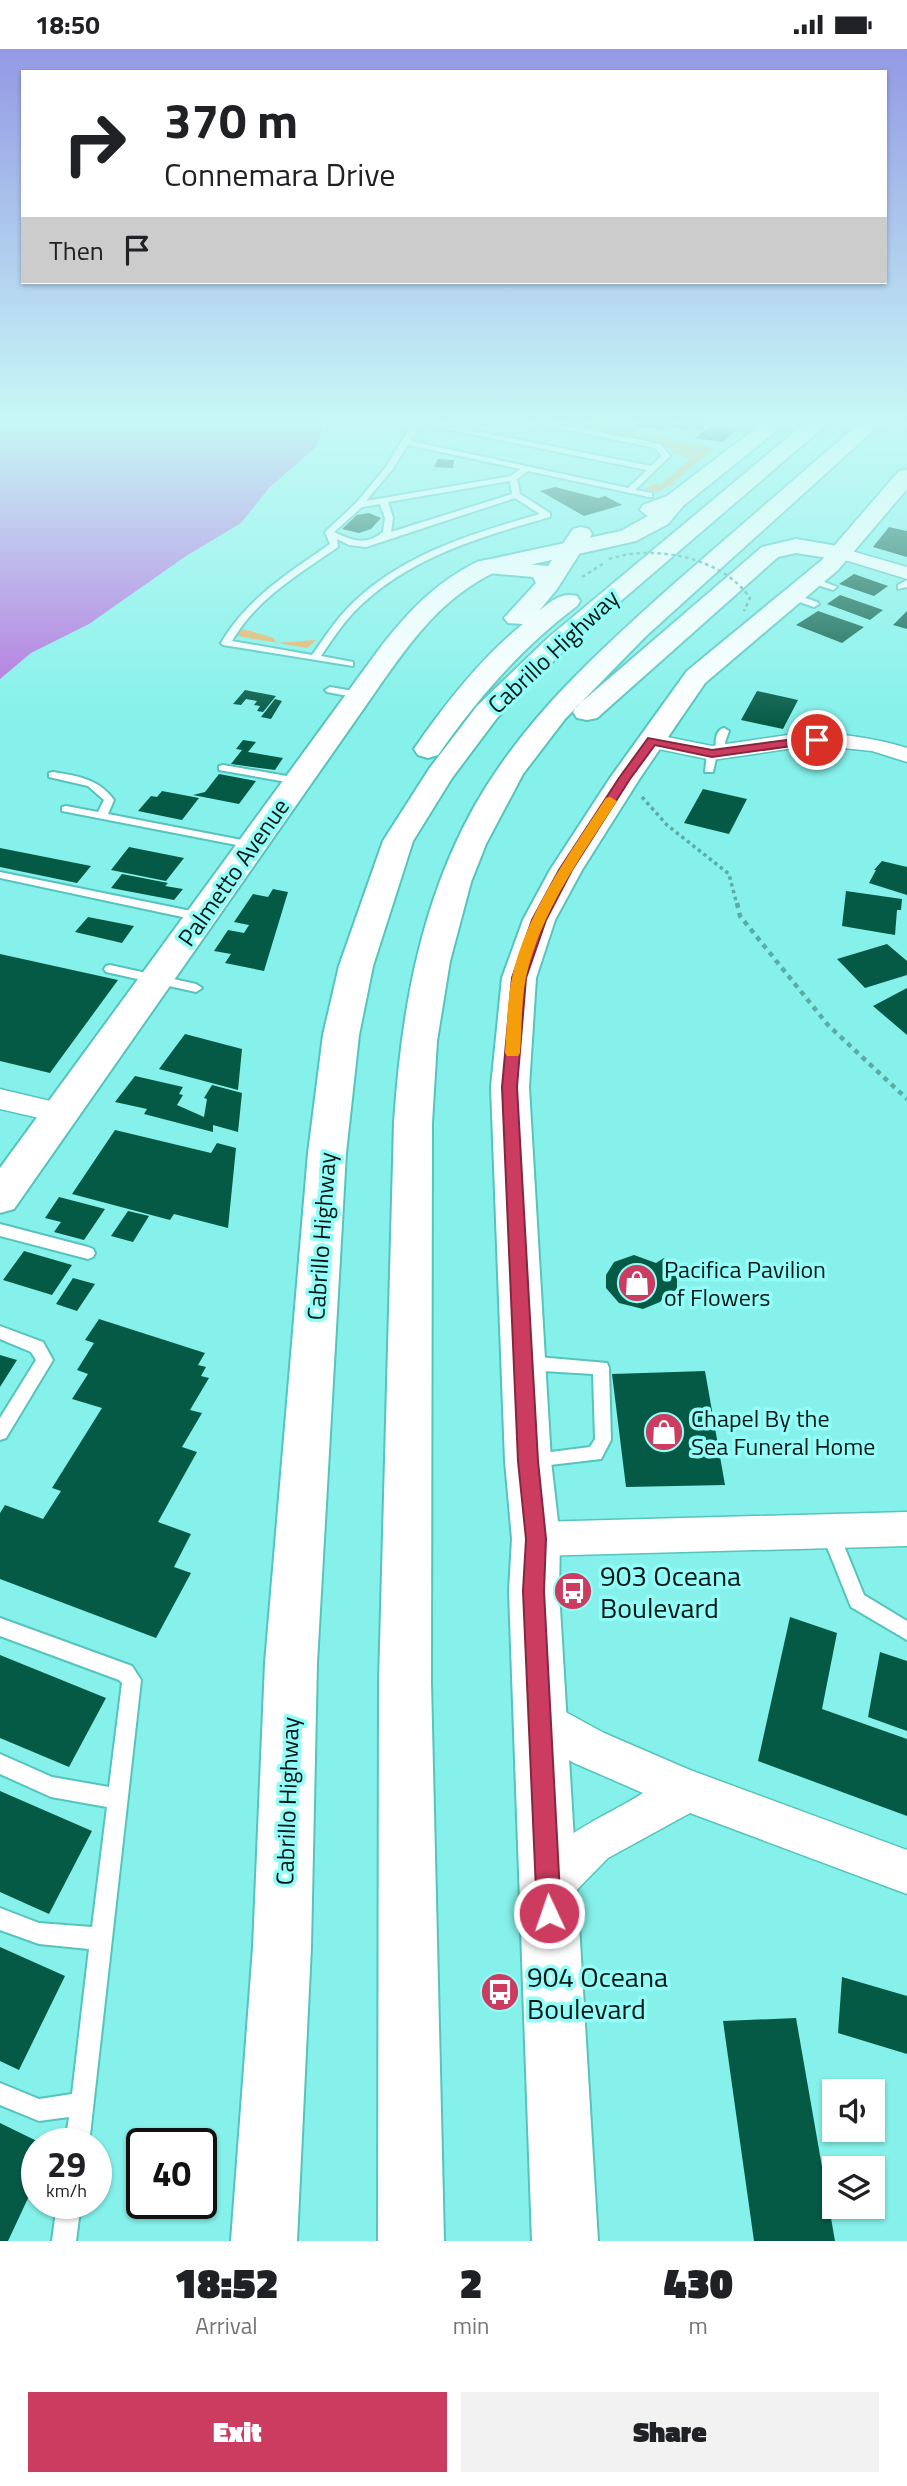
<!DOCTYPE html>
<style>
:root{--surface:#fff;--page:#f2f2f2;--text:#202124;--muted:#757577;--accent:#cc3c60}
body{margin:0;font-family:"Titillium Web",sans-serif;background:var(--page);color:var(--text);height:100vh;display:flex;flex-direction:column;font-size:26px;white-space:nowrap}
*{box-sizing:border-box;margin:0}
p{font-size:23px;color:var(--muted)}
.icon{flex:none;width:38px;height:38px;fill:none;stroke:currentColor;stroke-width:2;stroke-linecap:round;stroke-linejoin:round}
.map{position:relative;height:2192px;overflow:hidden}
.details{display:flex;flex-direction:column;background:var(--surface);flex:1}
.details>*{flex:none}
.top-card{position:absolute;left:21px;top:21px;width:866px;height:214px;border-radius:0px;box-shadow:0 2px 5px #0004;background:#fff;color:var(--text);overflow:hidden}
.controls{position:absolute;left:822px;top:2030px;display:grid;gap:14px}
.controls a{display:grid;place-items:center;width:63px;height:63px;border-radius:0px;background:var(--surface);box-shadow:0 2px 5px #0004;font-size:35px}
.speed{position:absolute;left:21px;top:2079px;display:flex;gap:14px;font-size:35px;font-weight:700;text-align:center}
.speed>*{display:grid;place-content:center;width:91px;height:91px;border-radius:50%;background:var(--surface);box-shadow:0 2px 5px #0004;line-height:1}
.speed small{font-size:18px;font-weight:400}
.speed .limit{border:4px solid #111;border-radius:10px;background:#fff;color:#111}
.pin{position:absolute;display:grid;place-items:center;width:60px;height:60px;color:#fff;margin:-30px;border:4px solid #fff;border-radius:50%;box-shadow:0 2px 7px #0007}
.me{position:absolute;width:77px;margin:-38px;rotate:357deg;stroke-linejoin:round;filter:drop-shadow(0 0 5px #0008)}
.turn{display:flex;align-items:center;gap:24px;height:147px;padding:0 28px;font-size:32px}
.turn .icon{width:91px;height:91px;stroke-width:2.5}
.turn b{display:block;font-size:49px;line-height:60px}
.then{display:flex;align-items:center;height:66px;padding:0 28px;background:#0003;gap:14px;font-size:26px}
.eta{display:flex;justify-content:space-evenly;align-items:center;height:119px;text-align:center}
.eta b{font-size:42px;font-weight:800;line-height:49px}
.action{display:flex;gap:14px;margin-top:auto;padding:14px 28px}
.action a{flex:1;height:80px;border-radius:0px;background:var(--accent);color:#fff;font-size:28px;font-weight:800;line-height:80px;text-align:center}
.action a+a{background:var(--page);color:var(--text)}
.status{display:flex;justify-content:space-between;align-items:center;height:49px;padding:0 35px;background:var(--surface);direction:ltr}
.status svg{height:19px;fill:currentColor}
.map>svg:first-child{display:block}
.green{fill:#eeaf61}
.water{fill:#b370de}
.building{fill:#055a46}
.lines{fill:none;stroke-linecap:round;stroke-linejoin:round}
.lane-casing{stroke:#56c3be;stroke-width:4}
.street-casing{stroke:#56c3be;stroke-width:3}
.secondary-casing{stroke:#56c3be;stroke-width:4}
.highway-casing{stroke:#56c3be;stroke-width:4}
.path-far2{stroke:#5baca7;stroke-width:2.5;stroke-dasharray:3.5 3.5;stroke-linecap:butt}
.path-far1{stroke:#5baca7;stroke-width:3.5;stroke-dasharray:3.5 3.5;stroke-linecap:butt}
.path{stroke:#5baca7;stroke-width:4.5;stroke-dasharray:5 5;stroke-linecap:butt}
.lane{fill:#fff;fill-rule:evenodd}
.street{fill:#fff;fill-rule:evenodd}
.secondary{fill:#fff;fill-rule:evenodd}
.highway{fill:#fff;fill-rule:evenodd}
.path-bridge{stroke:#5baca7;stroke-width:2.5;stroke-dasharray:3.5 3.5;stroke-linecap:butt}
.route{fill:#cc3c60;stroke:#85273e;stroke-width:2}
.slow{fill:#f59e0b}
.labels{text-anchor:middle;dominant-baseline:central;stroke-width:7;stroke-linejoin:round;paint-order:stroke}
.street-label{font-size:24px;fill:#021817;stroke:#93fef7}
.poi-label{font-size:24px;fill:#021817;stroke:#93fef7;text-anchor:start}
.near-poi-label{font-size:28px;fill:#021817;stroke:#93fef7;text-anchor:start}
</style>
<div class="status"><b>18:50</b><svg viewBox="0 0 49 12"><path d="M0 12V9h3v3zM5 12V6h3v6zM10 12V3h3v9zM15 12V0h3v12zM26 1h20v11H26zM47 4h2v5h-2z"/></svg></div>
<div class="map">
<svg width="907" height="2192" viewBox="0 0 907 2192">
<rect width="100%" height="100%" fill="#85f1ea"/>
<path class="green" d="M540,370h27l147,29 -44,37 -13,7 -12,-3 8,-5 8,1 29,-26 -18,-6 -2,-5 -13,-6z
M243,580l31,9 1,5 41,-3 -9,8 -69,-12v-5z"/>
<path class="water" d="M0,370h315l7,9 -5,18 -48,42 -28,35 -55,33 -97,68 -58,29 -31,26z"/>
<path class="building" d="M641,370h32l-10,10 -29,-2z
M679,370l12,2 15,4 -5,6 -30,-4z
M709,378h17l12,2 -15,13 -28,-4z
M438,410l16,1 -1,8 -19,-1z
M555,438l43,11 7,-2 17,9 -38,11 -44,-25z
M369,464l12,5 -10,11 -12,4 -17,-4 15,-14z
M889,478l18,4v26l-34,-10z
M854,525l34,12 -14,10 -35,-12z
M840,546l43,15 -13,10 -43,-16z
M818,562l46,16 -22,16 -46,-18z
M907,562v18l-14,-4z
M245,641l31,6 -13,16 -6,-1 3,-5 -6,-1 3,-4 -11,-2 -5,6 -8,-1z
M757,642l41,9 -15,29 -42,-9z
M275,650l7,2 -11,18 -10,-2z
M243,691l13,2 -8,10 35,6 -8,12 -44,-6 11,-14 -6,-1z
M219,725l37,7 -17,23 -46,-9 12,-3z
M703,740l44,10 -18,35 -45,-11z
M162,742l37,7 -17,22 -44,-9 13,-15 6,1z
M129,798l55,11 -18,23 -55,-11z
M0,799l91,18 -14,17 -77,-16z
M882,812l25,6v28l-38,-12 7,-13h-2z
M122,825l46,9 -3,3 18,3 -9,11 -63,-12z
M273,840l15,3 -24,79 -39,-8 6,-9 -17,-3 14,-21 16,3 5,-8 -15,-3 19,-28 15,3z
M846,842l56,8 -1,11h-4l-2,25 -53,-9z
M88,868l46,9 -12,17 -47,-11z
M887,895l20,17v14l-42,13 -28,-29z
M0,905l118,26 -68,93 -50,-12z
M907,939v47l-34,-29z
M185,985l57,15 -4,41 -79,-21z
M135,1027l48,11 -4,7 4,1 -6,10 27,12 3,-18 -3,-1 8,-13 30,8 -4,39 -25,-7v7l-69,-18 3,-5 -32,-7z
M115,1081l96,23 6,-10 19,5 -8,80 -54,-14 -4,6 -98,-26z
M59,1148l46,12 -21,31 -30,-8 7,-10 -16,-4z
M128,1162l21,5 -16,26 -22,-6z
M24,1202l48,14 -20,30 -49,-15z
M634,1206l22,8 8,-5 13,13v19l-8,2 -9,10 -17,7 -24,-6 -13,-15v-13l8,-13z
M73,1229l22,6 -18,27 -21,-7z
M99,1270l106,34 -7,12 8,2 -5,9 8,2 -19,32 12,3 -20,34 15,5 -39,70 33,12 -17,33 17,6 -35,65 -156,-59v-66l5,-8 38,14 18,-28 -9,-3 50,-80 -30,-9 16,-25 -11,-4 17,-27 -9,-3z
M0,1306l17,5 -17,27z
M705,1322l20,114 -99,2 -14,-113z
M790,1568l47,16 -15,76 85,30v77l-149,-55z
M880,1603l27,9v70l-39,-14z
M0,1606l106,43 -37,69 -69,-29z
M0,1742l92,40 -43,83 -49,-22z
M0,1898l65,29 -46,94 -19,-9z
M842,1928l65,19v58l-69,-21z
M796,1969l39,223h-81l-31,-220z
M0,2074l43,21h-6v35l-29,62h-8z"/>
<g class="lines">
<g class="lane-casing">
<path id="lane" d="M415,370l236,47 11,-10 -7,-8 -139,-29h17l128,25 9,12 -35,34 17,3v4h-3l-121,-26 -11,8 3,15 30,19v4c-70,20 -145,41 -197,96 -12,13 -22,28 -32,43l32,6v4l-130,-21 -2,-2c26,-45 68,-70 109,-99l-5,-12 31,-29 30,-36zM421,375l226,46 -19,18 -218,-47zM408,396l112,24 -9,7 -145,25 26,-31zM510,432l2,13 -121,38 2,-14 -5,-16zM515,449l25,16c-70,20 -144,42 -195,97 -13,14 -22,29 -33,44l-80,-14c24,-42 67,-67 106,-94l-1,-8 12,6 17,2zM380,455l5,14 -2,14c-17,14 -30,9 -49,0l28,-25z
M808,529h6l23,9 -4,3 -25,-8z
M907,531v7l-9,2v-4z
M791,544l26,9 2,2 -5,3 -26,-9 -1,-2z
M330,638l29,5 5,3 -5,3 -32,-6 -2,-2z
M724,679l5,3 -4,11 1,10 -5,3 -4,-1 -4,18h-8l2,-19 5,-3 4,1c-1,-8 -1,-21 8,-23z
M223,716l75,13 5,3 -5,3 -79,-14v-4z
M53,723c25,4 46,7 61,28l-6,14 144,28 6,3 -6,3 -190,-37v-4l4,-1 32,6 6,-12 -16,-14 -39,-9v-4z
M0,823l201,41 6,4 -6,4 -201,-43z
M110,916l86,19 6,4 -6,4 -90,-20 -2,-3 2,-3z
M0,1175l88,23 5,2 2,4 -2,4 -5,2 -88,-23z
M0,1277l43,16 10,18 -47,78 -6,2v-22l36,-58 -5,-8 -31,-13z
M526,1307l81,7 2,5 2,72 -10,19 -68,8 -6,-2 -2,-5 2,-5 63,-8 5,-8 -2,-65 -67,-4 -6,-2 -2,-5 2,-5z
M830,1475l6,2 28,69 43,26v19l-56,-33 -30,-75 3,-6z
M0,1569l132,48 9,14 -52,464h-24l4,-27 -30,4 -39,-16v-22l39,16 33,-5 17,-145 -50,-5 -39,-14v-22l39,15 53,4 15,-120 -56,-10 -51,-23v-20l52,23 57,10 13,-104 -3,-3 -119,-44z
M57,2154h24l-5,38h-24z"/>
</g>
<g class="street-casing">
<path id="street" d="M736,370h34l12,6 -8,5 -36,-8z
M841,499l66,19v12l-72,-22 -3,-4z
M801,684c37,0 71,4 106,15v14l-35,-11 -39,-4h-32l-89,13 -68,-14 -3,-5 3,-5 8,-2 60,12z
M0,1040l71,17 5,7 -5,7 -10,3 -61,-14z
M907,1463v34l-371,10 -13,-5 -6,-12 6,-12 13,-5z
M540,1649l64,35 86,37 217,80v44l-217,-81 -82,45 -44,45 -16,6 -16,-6 -6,-16c21,-51 75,-67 117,-94l-69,-30 -48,-30 -7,-14 7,-14z"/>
</g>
<g class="secondary-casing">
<path id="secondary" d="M768,370h23l-108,87 -15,18 -32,17 -143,32c-57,28 -89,78 -124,128l-355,508 -14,4v-45l377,-516c28,-37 57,-69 100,-90l144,-31 27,-15 -8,-6 3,-5 24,-9z
M907,421v19l-69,81 -133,113 -65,95 -58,92 -27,50 -19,58 -7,109 22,374 9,78 -1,52 39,650h-66l-23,-650 3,-52 -7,-78 -14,-374 11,-109 21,-58 27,-50 60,-92 77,-107 135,-111 77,-89z"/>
</g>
<g class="highway-casing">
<path id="highway" d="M810,370h23l-266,228 -70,71 -45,60 -39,63 -40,125 -14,69 -13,118 -29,510 -6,284 -14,294h-66l22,-294 12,-284 43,-510 15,-118 16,-69 44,-125 46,-72 48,-63 72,-69z
M864,370h22l-241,218 -80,82 -42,55 -37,70 -15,38 -21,79 -13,80 -5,82 -1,559 13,559h-66l1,-559 15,-559c7,-110 26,-219 80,-316 50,-89 126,-157 201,-224 63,-55 126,-109 189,-164z
M581,478l8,2 3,5 -35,55 -18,22c12,-9 21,-19 38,-15l3,5 -3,5c-56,42 -99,92 -139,149l-10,3 -10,-3 -4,-6c31,-45 66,-90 109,-125l-15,-1 -4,-5 32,-35 -3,-6 -56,-5 -4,-5 4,-5 8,-2 63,6 25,-37z
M796,490l53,9 4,5 -4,5 -8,2 -45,-7 -18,4 -181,161 -10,2 -10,-2 -4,-6 4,-6 185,-159z"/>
</g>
<path class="path-far2" d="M582,528l22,-14"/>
<path class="path-far1" d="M642,748l25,28 62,49 8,31"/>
<path class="path" d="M737,854l3,13 88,109 79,74"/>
<use href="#lane" class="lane"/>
<use href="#street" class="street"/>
<use href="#secondary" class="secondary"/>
<use href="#highway" class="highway"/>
<path class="path-bridge" d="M609,510c45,-15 113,-2 141,39l-6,13"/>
</g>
<linearGradient id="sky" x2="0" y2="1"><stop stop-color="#9399e4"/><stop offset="0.55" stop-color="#c8f9f6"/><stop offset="1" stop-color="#c8f9f6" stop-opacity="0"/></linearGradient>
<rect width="907" height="677" fill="url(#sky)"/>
<path class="route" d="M817,687l4,1v5l-109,15 -57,-12 -25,34 -58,91 -26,50 -20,58 -9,109 21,374 8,78 -2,52 17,322 -3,9 -9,3 -8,-3 -4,-9 -14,-322 3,-52 -8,-78 -16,-374 10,-109 20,-58 27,-50 60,-92 29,-40 64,12z"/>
<path class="slow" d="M610,748l7,4c-35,54 -77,112 -91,176 -5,24 -4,51 -6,76l-2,3h-11l-2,-3c2,-25 2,-51 7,-75 13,-63 59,-127 94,-180z"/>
<defs>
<g id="shop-disc" transform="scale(2.0125)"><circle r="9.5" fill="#cc3c60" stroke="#93fef7"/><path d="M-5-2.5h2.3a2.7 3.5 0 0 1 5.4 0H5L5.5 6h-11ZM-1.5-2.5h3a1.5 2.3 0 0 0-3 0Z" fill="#fff"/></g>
<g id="bus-disc" transform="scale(2.0125)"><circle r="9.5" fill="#cc3c60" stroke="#93fef7"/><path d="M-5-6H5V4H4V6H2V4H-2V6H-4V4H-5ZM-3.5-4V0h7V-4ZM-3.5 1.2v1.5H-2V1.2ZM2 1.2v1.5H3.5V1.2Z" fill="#fff"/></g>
</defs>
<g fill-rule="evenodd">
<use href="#shop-disc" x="637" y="1234"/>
<use href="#shop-disc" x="664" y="1383"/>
<use href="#bus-disc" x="573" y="1542"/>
<use href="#bus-disc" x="500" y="1943"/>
</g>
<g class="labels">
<g class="street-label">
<text transform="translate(553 602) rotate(-43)">Cabrillo Highway</text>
<text transform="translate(233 823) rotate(-55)">Palmetto Avenue</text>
<text transform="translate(321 1187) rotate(-86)">Cabrillo Highway</text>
<text transform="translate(287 1752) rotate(-88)">Cabrillo Highway</text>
</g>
<g class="poi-label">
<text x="664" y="1220">Pacifica Pavilion<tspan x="664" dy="28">of Flowers</tspan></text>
<text x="691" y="1369">Chapel By the<tspan x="691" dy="28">Sea Funeral Home</tspan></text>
</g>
<g class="near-poi-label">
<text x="600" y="1526">903 Oceana<tspan x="600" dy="32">Boulevard</tspan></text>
<text x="527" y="1927">904 Oceana<tspan x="527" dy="32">Boulevard</tspan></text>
</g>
</g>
</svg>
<div class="controls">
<a><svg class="icon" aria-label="sound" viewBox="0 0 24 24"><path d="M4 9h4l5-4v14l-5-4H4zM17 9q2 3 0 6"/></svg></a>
<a><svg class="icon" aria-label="layers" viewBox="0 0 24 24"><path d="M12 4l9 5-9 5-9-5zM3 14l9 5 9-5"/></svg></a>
</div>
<div class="speed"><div>29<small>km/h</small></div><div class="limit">40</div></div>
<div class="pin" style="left:817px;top:691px;background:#d93025"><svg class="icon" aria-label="arrive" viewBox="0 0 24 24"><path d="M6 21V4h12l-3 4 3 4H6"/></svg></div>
<svg class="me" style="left:549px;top:1864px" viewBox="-20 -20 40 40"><circle r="17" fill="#cc3c60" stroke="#fff" stroke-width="3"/><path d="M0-11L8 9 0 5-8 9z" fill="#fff"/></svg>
<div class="top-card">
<div class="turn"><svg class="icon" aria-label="right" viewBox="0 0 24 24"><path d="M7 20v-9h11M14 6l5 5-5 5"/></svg><div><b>370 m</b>Connemara Drive</div></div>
<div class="then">Then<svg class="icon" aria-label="arrive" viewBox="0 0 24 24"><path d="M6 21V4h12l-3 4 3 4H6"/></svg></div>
</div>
</div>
<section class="details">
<div class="eta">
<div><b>18:52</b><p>Arrival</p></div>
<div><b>2</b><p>min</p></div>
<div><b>430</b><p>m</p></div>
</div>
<div class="action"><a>Exit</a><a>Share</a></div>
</section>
